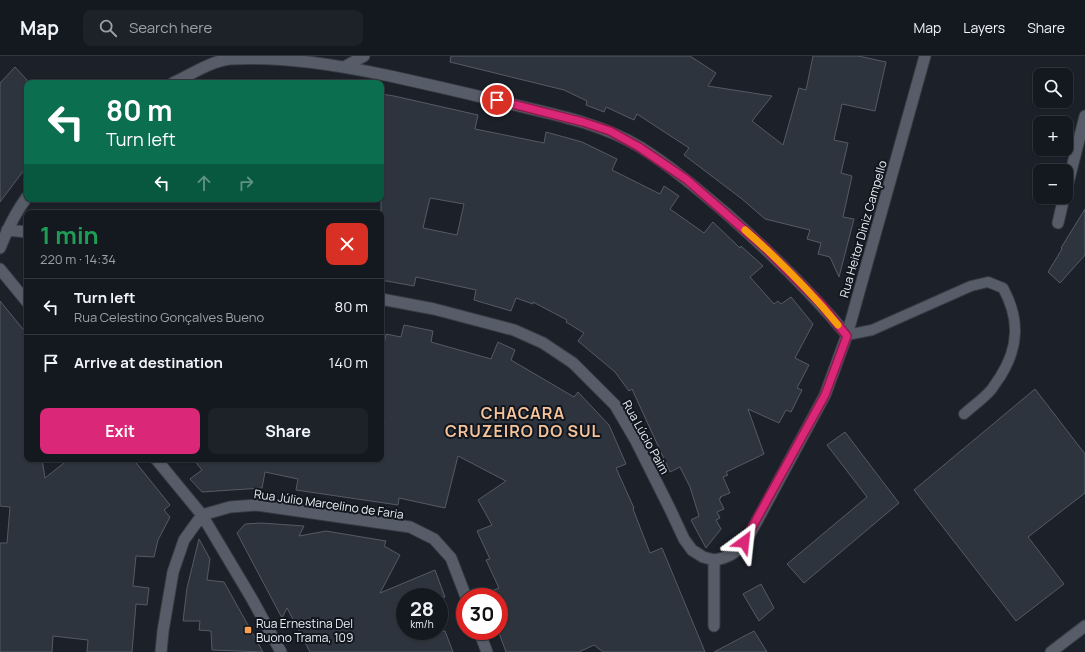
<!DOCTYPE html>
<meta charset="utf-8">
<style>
:root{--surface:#14181f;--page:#1d2128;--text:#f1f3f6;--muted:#9da0a4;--line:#33373d;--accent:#db2777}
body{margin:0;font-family:Manrope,sans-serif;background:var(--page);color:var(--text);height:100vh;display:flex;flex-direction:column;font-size:15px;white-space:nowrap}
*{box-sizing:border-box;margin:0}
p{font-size:13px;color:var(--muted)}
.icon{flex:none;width:22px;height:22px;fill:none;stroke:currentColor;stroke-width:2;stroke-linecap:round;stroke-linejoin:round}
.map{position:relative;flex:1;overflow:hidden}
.side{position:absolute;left:24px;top:154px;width:360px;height:252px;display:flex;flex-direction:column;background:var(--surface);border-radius:8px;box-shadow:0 1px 3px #0004,0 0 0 1px var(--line)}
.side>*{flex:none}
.banner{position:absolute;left:24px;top:24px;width:360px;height:122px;border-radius:8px;box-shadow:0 1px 3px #0004,0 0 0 1px var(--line);background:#0b6e4f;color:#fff;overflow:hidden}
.controls{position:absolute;left:1033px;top:12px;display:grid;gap:8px}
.controls a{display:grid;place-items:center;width:40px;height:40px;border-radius:8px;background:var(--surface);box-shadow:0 1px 3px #0004,0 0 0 1px var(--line);font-size:20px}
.speed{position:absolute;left:396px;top:532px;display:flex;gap:8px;font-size:20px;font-weight:700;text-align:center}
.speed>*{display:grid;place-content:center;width:52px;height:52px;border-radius:50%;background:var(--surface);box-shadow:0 1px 3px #0004,0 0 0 1px var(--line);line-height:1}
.speed small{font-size:10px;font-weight:400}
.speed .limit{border:6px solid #d22;background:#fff;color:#111}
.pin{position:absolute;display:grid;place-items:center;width:34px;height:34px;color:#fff;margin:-17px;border:2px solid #fff;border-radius:50%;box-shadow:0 1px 4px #0007}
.me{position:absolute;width:44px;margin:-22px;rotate:30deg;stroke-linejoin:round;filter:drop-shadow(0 0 3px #0008)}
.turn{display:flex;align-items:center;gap:14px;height:84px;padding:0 16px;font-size:18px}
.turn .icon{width:52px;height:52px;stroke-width:2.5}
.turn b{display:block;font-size:28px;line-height:34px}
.lanes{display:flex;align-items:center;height:38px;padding:0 16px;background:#0003;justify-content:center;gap:20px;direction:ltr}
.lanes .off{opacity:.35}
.round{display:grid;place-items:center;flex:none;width:42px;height:42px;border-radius:8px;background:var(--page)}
.summary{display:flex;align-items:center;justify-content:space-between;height:68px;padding:0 16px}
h1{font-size:24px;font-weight:700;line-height:30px;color:#1e9e55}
.primary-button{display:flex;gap:8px;margin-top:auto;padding:8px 16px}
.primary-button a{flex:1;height:46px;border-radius:8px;background:var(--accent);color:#fff;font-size:16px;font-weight:700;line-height:46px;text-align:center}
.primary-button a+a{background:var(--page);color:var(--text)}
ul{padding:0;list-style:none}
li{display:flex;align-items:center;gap:12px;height:56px;padding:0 16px;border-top:1px solid var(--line)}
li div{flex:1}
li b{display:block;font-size:15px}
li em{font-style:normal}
header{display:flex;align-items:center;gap:24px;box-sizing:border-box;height:56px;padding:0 20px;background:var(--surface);border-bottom:1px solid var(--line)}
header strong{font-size:19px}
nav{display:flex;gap:22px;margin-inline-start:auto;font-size:14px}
.search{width:280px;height:36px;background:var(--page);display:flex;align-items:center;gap:10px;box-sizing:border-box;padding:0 14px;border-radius:8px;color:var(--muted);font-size:15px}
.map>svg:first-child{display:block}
.building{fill:#2e343d;stroke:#555b65;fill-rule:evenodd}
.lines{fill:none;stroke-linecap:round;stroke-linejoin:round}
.service-casing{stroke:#383b43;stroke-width:12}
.minor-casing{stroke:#383b43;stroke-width:13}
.service{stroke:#575d68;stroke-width:10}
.minor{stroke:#575d68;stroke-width:11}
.route-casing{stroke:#8e194d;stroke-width:10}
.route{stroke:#db2777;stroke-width:7}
.slow{stroke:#f59e0b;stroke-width:7}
.poi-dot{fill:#fa9f4f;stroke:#12171f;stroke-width:1.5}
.labels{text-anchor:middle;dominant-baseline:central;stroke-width:4;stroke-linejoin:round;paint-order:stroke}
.street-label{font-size:12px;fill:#eaeef4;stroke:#12171f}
.poi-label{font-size:12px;fill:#eaeef4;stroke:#12171f;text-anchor:start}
.district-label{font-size:16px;font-weight:bold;letter-spacing:1px;fill:#f7c39a;stroke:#12171f}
</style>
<header>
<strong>Map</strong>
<div class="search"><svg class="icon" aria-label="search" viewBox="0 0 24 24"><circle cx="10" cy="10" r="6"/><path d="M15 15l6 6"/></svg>Search here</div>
<nav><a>Map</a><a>Layers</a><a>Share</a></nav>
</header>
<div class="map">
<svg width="1085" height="596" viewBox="0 0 1085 596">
<rect width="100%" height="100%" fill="#1b2029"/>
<path class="building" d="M451,0h239l26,17 -8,13 64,10 -20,25 31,24 16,-57 7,2 7,-34h45l28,6 -11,49 -33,-7 -8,36 14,3 -7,30 11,3 -9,41 11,2 -15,58 -9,-20 -12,-3 3,-11 -14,-4 3,-9 -45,-11 -23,-20 -58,-44 5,-7 -52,-34 -3,6 -28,-13 -2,5 -18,-7 1,-4 -23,-11 -114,-28z
M15,11l12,13v86l-27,36v-119z
M381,38l13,2 84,19 -3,14 20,4 49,10 2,-11 36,10 35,17 -5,11 48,24 4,-8 15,10 -9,13 34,24 9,-11 27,26 1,-2 22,20 -13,11 24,27 4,-3 3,3 10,-7 22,27 -18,34 14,7 -12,23 5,2 -11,22 -5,-2 -7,13 -31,-14 16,45 -38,18 2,3 -5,2 7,16 -10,4 1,1 -2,1 5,10 -7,3 3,6 -4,2 5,9 -15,19 -15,-28 8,-4 -9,-29 -10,-20 -10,5 -38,-83 -3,2 -14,-19 -37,-31 6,-8 -18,-11 1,-2 -34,-18v2l-17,-6 -5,13 -37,-11 2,-10 -60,-13 -2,9 -33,-6zM430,142l34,6 -7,31 -34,-7z
M1085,153v46l-25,28 -12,-11 14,-23 -1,-1z
M0,245l27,33v125h15l3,19 24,-19h64l37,46 -6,5 6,7 -12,23 -4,17 -18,-1 -3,30 16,2 -2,17 -11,-1 -4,48h-45l1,-12 -35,-4 -1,16h-52v-109h7l3,-36 -10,-1z
M404,269l29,6 -2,11 60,17 7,-17 17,8 -4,10 63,37 4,-5 31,33 17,39 -10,4 18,40 -1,1 17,44 12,-5 43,104h-102l-9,-7 -15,7h-73l-7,-19v-11l7,-3 -7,-14v-8h-4l-3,-6 7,-3 -13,-28 4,-1 -13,-28 15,-6 -14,-25 28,-19 -48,-25 -13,52 -46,-10 -1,7 -102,-15 2,-11 -33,-7 -3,16 -60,4 -12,-13 12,-9 -9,-11h188v-19l4,-19h-4v-60l5,-27 15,3z
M1035,333l50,65v39l-57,44 36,47 -48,37 -102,-131z
M845,376l54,71 -95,80 -17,-19 80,-67 -40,-52z
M261,467l43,3 -5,10 27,-5 60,10 -2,5 16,9 -20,38 55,-23 10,27h-40v34h40l8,21h-143l-23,-44 -5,10 -45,-85 8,-9z
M199,483l11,20 -3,21 17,2 39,70 -51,-2 -1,-19 -12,-1 1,-9h-17l4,-33z
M761,528l13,24 -15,13 -16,-27z
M754,575l13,21h-53z"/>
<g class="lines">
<g class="service-casing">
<path id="service" d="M847,279l25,-5 99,-44 17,-4 15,6c17,31 16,59 -3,89 -3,4 -6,9 -9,13 -8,9 -18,16 -27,24"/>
</g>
<g class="minor-casing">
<path id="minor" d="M346,10l18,-10
M173,27c17,-8 38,-22 57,-24 53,-3 108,6 160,17 36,8 72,16 108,25 48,12 99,20 142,46 32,20 60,44 88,68 43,38 83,77 119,120
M1066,135l19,-75
M1058,167l6,-26
M7,174l20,2
M0,192c7,-18 15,-35 27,-51
M0,213l27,33
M381,243l53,10 80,21 29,13 30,20 42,42 21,36 34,68 14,30 8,11 11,7 11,3v66
M156,403l46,56 50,84 29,53
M714,504c14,-2 21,-7 31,-17l80,-148 22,-60 78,-279
M479,575l8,21
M161,596l2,-21 10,-59 11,-32 18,-25 28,-8 27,-2 153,22 24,12 17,19 15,39
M1051,596l34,-26"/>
</g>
<use href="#service" class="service"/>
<use href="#minor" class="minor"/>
</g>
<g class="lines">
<g class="route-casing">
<path id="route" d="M497,44l86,22 27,9 29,16 47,32 78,68 57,57 26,32 -22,59 -81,147"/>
</g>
<use href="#route" class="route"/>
<path class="slow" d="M745,174c33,29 65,61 93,95"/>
</g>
<rect class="poi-dot" x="244" y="570" width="8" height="8" rx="2"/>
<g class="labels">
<g class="street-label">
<text transform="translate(863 173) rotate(-74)">Rua Heitor Diniz Campello</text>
<text transform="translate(646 381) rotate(61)">Rua Lúcio Paim</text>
<text transform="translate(329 448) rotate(8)">Rua Júlio Marcelino de Faria</text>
</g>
<g class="poi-label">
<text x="256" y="567">Rua Ernestina Del<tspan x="256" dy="14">Buono Trama, 109</tspan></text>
</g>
<g class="district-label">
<text x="523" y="357">CHACARA<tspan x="523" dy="18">CRUZEIRO DO SUL</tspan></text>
</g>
</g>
</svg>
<div class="controls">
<a><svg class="icon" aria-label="search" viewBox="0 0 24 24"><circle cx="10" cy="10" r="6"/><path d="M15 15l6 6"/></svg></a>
<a>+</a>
<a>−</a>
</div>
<div class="speed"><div>28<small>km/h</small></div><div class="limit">30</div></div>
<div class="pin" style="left:497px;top:44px;background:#d93025"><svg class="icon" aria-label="arrive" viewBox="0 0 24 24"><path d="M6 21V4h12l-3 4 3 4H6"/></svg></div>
<svg class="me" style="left:744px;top:486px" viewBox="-20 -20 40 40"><path d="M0-17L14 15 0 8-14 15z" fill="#db2777" stroke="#fff" stroke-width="4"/></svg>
<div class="banner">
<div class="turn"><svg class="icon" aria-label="left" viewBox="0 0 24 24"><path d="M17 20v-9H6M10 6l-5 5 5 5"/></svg><div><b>80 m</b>Turn left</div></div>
<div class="lanes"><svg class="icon" aria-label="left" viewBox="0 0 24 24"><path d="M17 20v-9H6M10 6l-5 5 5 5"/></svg><svg class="icon off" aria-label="ahead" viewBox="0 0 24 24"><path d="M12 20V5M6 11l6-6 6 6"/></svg><svg class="icon off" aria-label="right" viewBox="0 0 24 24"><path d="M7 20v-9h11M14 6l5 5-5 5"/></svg></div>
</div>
<section class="side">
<div class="summary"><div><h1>1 min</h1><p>220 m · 14:34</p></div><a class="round" style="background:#d93025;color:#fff"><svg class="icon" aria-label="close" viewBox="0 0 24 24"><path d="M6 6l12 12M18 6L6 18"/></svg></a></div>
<ul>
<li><svg class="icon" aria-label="left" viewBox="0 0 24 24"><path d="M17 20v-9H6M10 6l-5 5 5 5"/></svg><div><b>Turn left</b><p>Rua Celestino Gonçalves Bueno</p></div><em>80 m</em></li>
<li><svg class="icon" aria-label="arrive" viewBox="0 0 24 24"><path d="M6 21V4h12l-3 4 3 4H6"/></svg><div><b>Arrive at destination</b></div><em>140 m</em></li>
</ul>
<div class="primary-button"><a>Exit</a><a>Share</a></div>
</section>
</div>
